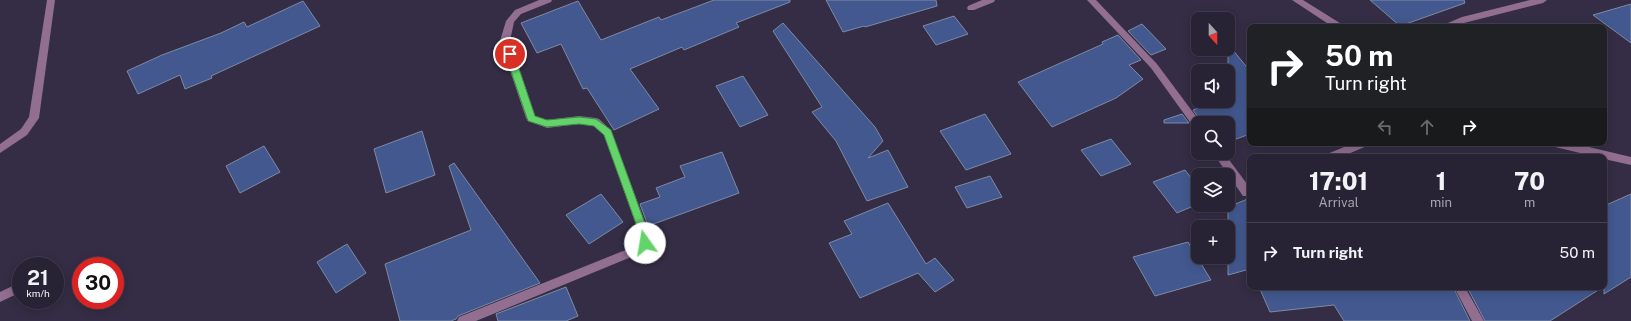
<!DOCTYPE html>
<style>
:root{--surface:#272234;--page:#332f40;--text:#f1f3f6;--muted:#a4a4ac;--line:#433f4f}
body{margin:0;font-family:"Public Sans",sans-serif;background:var(--page);color:var(--text);height:100vh;display:flex;flex-direction:column;font-size:15px;white-space:nowrap}
*{box-sizing:border-box;margin:0}
p{font-size:13px;color:var(--muted)}
.icon{flex:none;width:22px;height:22px;fill:none;stroke:currentColor;stroke-width:2;stroke-linecap:round;stroke-linejoin:round}
.map{position:relative;flex:1;overflow:hidden}
.side{position:absolute;left:1247px;top:154px;width:360px;height:136px;display:flex;flex-direction:column;background:var(--surface);border-radius:8px;box-shadow:0 2px 10px #0003,0 0 0 1px var(--line)}
.side>*{flex:none}
.banner{position:absolute;left:1247px;top:24px;width:360px;height:122px;border-radius:8px;box-shadow:0 2px 10px #0003,0 0 0 1px var(--line);background:#202124;color:#fff;overflow:hidden}
.needle{width:26px;rotate:159deg}
.tools{position:absolute;left:1191px;top:12px;display:grid;gap:8px}
.tools a{display:grid;place-items:center;width:44px;height:44px;border-radius:8px;background:var(--surface);box-shadow:0 2px 10px #0003,0 0 0 1px var(--line);font-size:20px}
.speed{position:absolute;left:12px;top:257px;display:flex;gap:8px;font-size:20px;font-weight:700;text-align:center}
.speed>*{display:grid;place-content:center;width:52px;height:52px;border-radius:50%;background:var(--surface);box-shadow:0 2px 10px #0003,0 0 0 1px var(--line);line-height:1}
.speed small{font-size:10px;font-weight:400}
.speed .limit{border:6px solid #d22;background:#fff;color:#111}
.pin{position:absolute;display:grid;place-items:center;width:34px;height:34px;color:#fff;margin:-17px;border:2px solid #fff;border-radius:50%;box-shadow:0 1px 4px #0007}
.me{position:absolute;width:44px;margin:-22px;rotate:347deg;stroke-linejoin:round;filter:drop-shadow(0 0 3px #0008)}
.turn{display:flex;align-items:center;gap:14px;height:84px;padding:0 12px;font-size:18px}
.turn .icon{width:52px;height:52px;stroke-width:2.5}
.turn b{display:block;font-size:28px;line-height:34px}
.lanes{display:flex;align-items:center;height:38px;padding:0 12px;background:#0003;justify-content:center;gap:20px;direction:ltr}
.lanes .off{opacity:.35}
.eta{display:flex;justify-content:space-evenly;align-items:center;height:68px;text-align:center}
.eta b{font-size:24px;font-weight:800;line-height:28px}
ul{padding:0;list-style:none}
li{display:flex;align-items:center;gap:12px;height:60px;padding:0 12px;border-top:1px solid var(--line)}
li div{flex:1}
li b{display:block;font-size:15px}
li em{font-style:normal}
.map>svg:first-child{display:block}
.building{fill:#42588e;stroke:#7e8aa5}
.lines{fill:none;stroke-linecap:round;stroke-linejoin:round}
.minor{fill:#926e91;fill-rule:evenodd}
.route{fill:#62d469;stroke:#408a44}
</style>
<div class="map">
<svg width="1631" height="321" viewBox="0 0 1631 321">
<rect width="100%" height="100%" fill="#342d45"/>
<path class="building" d="M714,0h76v2l-54,21 3,4 -55,23 -2,-3 -52,22 29,40 -45,21 -27,-42 -4,1 -22,-45 -24,9 -16,-30 57,-22 23,39 58,-23 2,3z
M826,0h110l1,6 -72,21 -1,-1 -21,6z
M1370,0h94l1,3 -65,23z
M303,1l17,25 -109,50 1,2 -27,11 -5,-14 -42,19 -11,-23 35,-16 59,-22 23,-11 3,5z
M1631,4v39l-38,-28z
M954,16l14,18 -32,11 -13,-19z
M783,23l92,104 8,14 -15,17 20,-8 20,37 -41,14 -31,-60 -24,-29 10,-5 -49,-76z
M1142,24l24,25 -15,6 -23,-24z
M1118,35l23,25 -12,5 14,14 -27,19 -64,29 -34,-45 85,-38 -1,-2z
M1228,44l22,27v63l-22,8v-19h-26l-9,-13 24,-9h11v-4l2,-1 -2,-3z
M743,76l25,39 -28,12 -24,-41z
M985,114l26,40 -45,16 -26,-39z
M1182,114l7,9h-25v-3z
M422,131l13,44 -49,18 -12,-44z
M1111,139l20,25 -30,12 -20,-26z
M264,146l16,26 -40,21 -14,-27z
M722,152l17,41 -91,33 -8,-22 20,-7 -4,-9 29,-11 -5,-11z
M454,163l86,120 -82,33 -2,3 -5,2h-51l-15,-57 86,-34 -22,-64z
M1185,170l13,17v17l-21,9 -24,-31z
M990,176l12,21 -35,11 -12,-21z
M601,194l22,28 -34,22 -23,-29z
M1631,194v83l-27,17v-88z
M1250,198v71l-22,6v-68z
M888,203l38,61 9,-6 19,22 -19,12 -17,-19 -58,25 -31,-55 23,-9 -8,-13z
M1188,242l23,38 -56,16 -22,-39z
M347,244l19,29 -30,20 -19,-31z
M566,287l12,29 -12,5h-68l-2,-7z
M1259,287h194l17,34h-126l-10,-16 -64,7z
M1467,287h136l-53,34h-65z"/>
<g class="lines">
<path class="minor" d="M47,0h8l-16,118 -12,17 -27,18v-9l21,-15 8,-12z
M539,0h13l-1,2 -30,12 -7,8 -4,19 25,75 12,4 32,-4 17,2 3,1 12,11 38,103c2,15 -2,14 -13,22l-160,66h-19l2,-4 169,-68 11,-8v-8l-35,-98 -11,-9 -14,-2 -32,4 -19,-7 -2,-3 -26,-77 6,-20 9,-11z
M982,0h13l-1,2 -20,8h-6l-1,-2 1,-2z
M1087,0h9l61,64 44,59h-3v7l-3,-1 -44,-61z
M1292,0h11l40,25 1,2h-11z
M1530,0h17l-4,3 -79,20 -10,4h-12l1,-2 19,-8z
M1354,143h15l-2,3 -26,11h-15l1,-3z
M1550,143h22l59,14v8l-27,-6v-2h-7l-42,-10 -3,-1z
M1213,153h11l26,35v8h-7z
M21,282v10l-21,10v-10z
M1454,287h11l19,34h-12z"/>
</g>
<path class="route" d="M510,51l4,3 21,62 12,4 32,-3 17,2 15,11 37,102 2,11 -2,3 -3,1 -4,-1 -2,-14 -35,-97 -10,-9 -15,-2 -32,3 -19,-6 -23,-67z"/>
</svg>
<div class="tools">
<a><svg class="needle" viewBox="-14 -14 28 28"><path d="M0-13l5 13h-10z" fill="#e53935"/><path d="M0 13l5-13h-10z" fill="#a4a4ac"/></svg></a>
<a><svg class="icon" aria-label="sound" viewBox="0 0 24 24"><path d="M4 9h4l5-4v14l-5-4H4zM17 9q2 3 0 6"/></svg></a>
<a><svg class="icon" aria-label="search" viewBox="0 0 24 24"><circle cx="10" cy="10" r="6"/><path d="M15 15l6 6"/></svg></a>
<a><svg class="icon" aria-label="layers" viewBox="0 0 24 24"><path d="M12 4l9 5-9 5-9-5zM3 14l9 5 9-5"/></svg></a>
<a>+</a>
</div>
<div class="speed"><div>21<small>km/h</small></div><div class="limit">30</div></div>
<div class="pin" style="left:510px;top:54px;background:#d93025"><svg class="icon" aria-label="arrive" viewBox="0 0 24 24"><path d="M6 21V4h12l-3 4 3 4H6"/></svg></div>
<svg class="me" style="left:645px;top:243px" viewBox="-20 -20 40 40"><circle r="19" fill="#fff"/><path d="M0-13L10 11 0 6-10 11z" fill="#62d469"/></svg>
<div class="banner">
<div class="turn"><svg class="icon" aria-label="right" viewBox="0 0 24 24"><path d="M7 20v-9h11M14 6l5 5-5 5"/></svg><div><b>50 m</b>Turn right</div></div>
<div class="lanes"><svg class="icon off" aria-label="left" viewBox="0 0 24 24"><path d="M17 20v-9H6M10 6l-5 5 5 5"/></svg><svg class="icon off" aria-label="ahead" viewBox="0 0 24 24"><path d="M12 20V5M6 11l6-6 6 6"/></svg><svg class="icon" aria-label="right" viewBox="0 0 24 24"><path d="M7 20v-9h11M14 6l5 5-5 5"/></svg></div>
</div>
<section class="side">
<div class="eta">
<div><b>17:01</b><p>Arrival</p></div>
<div><b>1</b><p>min</p></div>
<div><b>70</b><p>m</p></div>
</div>
<ul>
<li><svg class="icon" aria-label="right" viewBox="0 0 24 24"><path d="M7 20v-9h11M14 6l5 5-5 5"/></svg><div><b>Turn right</b></div><em>50 m</em></li>
</ul>
</section>
</div>
